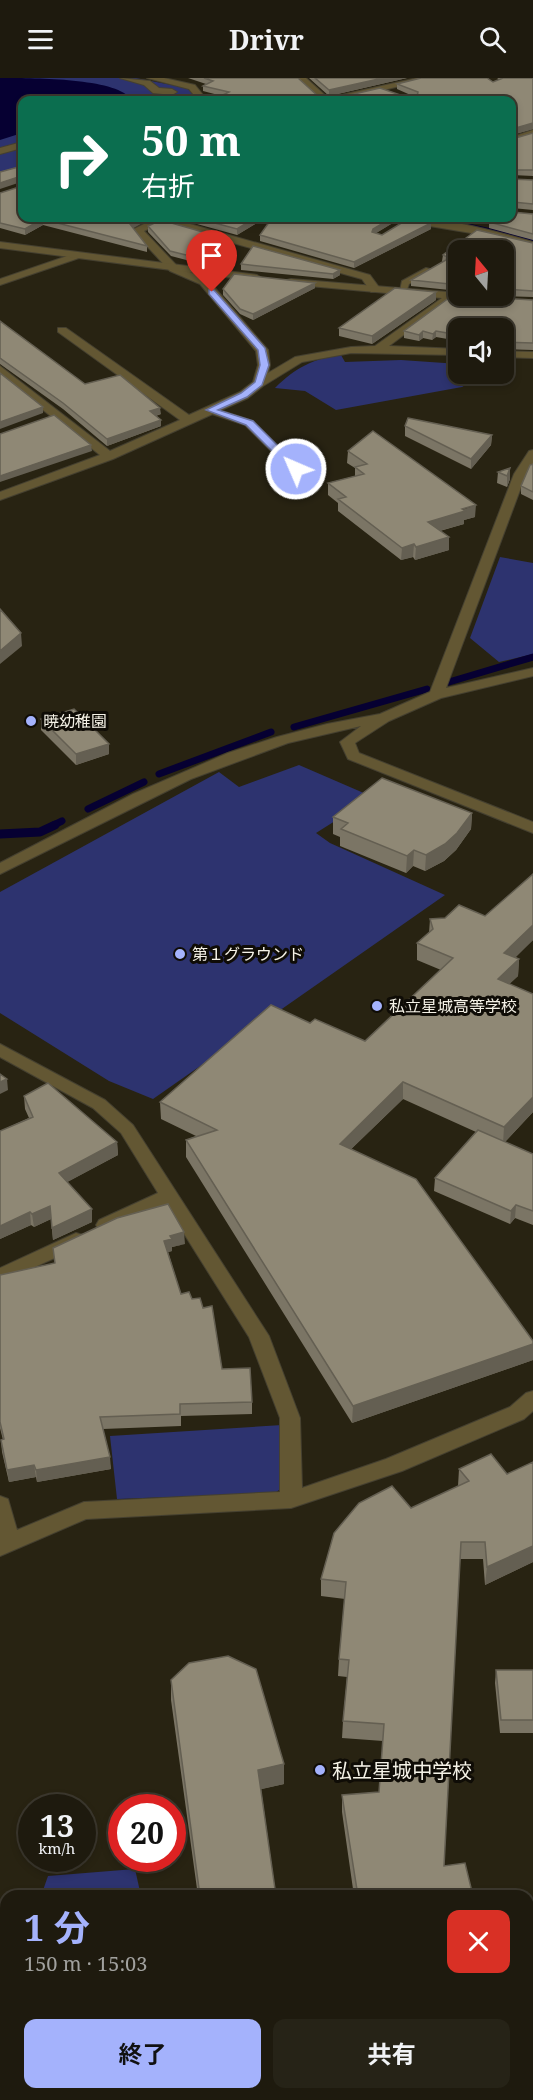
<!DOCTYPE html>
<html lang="ja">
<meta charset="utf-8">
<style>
:root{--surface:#1e1a0e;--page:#262317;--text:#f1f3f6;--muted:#a1a19e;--line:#3c382e;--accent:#a4b2fc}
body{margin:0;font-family:"Noto Serif","Noto Sans JP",serif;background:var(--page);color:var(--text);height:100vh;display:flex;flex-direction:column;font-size:22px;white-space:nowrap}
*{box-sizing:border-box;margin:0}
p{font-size:20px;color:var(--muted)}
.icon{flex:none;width:33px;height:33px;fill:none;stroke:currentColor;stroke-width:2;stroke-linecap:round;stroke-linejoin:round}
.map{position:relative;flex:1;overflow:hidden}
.side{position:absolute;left:0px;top:1812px;width:534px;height:210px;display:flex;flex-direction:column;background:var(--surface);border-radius:18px 18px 0 0;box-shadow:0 3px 9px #0003,0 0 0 2px var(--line)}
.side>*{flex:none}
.banner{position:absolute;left:18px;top:18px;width:498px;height:126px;border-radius:12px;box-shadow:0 3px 9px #0003,0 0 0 2px var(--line);background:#0b6e4f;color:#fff;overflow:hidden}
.needle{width:39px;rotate:342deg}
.tools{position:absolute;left:448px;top:162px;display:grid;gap:12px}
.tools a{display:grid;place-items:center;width:66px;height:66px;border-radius:12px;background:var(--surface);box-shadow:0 3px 9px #0003,0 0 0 2px var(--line);font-size:30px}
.speed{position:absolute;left:18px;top:1716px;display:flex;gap:12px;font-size:30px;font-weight:700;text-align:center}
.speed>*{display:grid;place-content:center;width:78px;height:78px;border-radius:50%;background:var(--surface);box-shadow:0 3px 9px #0003,0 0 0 2px var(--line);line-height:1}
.speed small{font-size:15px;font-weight:400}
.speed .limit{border:9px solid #d22;background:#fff;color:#111}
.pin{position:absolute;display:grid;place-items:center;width:51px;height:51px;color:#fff;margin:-62px -26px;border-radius:50% 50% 50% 0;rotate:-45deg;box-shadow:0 0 6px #0007}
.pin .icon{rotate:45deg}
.me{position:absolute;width:66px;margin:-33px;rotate:315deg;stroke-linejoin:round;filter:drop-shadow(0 0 4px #0008)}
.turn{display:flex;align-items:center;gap:21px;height:126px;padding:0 24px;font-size:27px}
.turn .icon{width:78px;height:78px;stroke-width:2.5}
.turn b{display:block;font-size:42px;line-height:51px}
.round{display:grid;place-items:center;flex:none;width:63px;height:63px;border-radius:12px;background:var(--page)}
.summary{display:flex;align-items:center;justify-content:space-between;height:102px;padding:0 24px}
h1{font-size:36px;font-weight:700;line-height:45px;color:var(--accent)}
.primary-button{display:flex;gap:12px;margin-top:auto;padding:12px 24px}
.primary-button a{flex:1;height:69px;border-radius:12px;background:var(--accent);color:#111;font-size:24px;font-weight:700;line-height:69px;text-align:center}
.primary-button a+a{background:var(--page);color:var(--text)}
header{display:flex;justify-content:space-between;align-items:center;height:78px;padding:0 24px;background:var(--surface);font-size:27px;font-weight:700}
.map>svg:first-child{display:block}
.green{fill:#2d336f}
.water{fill:#060032}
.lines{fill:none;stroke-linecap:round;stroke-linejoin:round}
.stream-far2{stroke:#060032;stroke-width:5}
.stream-far1{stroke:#060032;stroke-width:7}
.stream{stroke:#060032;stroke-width:9}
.service-casing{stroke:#454030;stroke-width:2}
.pedestrian-casing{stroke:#454030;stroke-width:2}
.minor-casing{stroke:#454030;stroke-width:2}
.tertiary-casing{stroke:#454030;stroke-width:2}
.service{fill:#635733;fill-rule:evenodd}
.pedestrian{fill:#635733;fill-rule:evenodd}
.minor{fill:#635733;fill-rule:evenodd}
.tertiary{fill:#635733;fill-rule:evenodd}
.wall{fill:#7b7565}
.shaded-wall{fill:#645f52}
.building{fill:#8f8875;stroke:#645f52;stroke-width:1.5}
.route{fill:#a4b2fc;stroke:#6b74a4;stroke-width:1.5}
.poi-dot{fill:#a4b2fc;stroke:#0f0c06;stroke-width:2}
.labels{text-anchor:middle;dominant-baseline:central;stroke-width:6;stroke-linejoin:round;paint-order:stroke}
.poi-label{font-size:16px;fill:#f5f2e7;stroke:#0f0c06;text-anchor:start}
.near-poi-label{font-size:20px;fill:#f5f2e7;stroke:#0f0c06;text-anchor:start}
</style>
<header><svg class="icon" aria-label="menu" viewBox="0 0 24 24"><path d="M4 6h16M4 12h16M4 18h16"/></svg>Drivr<svg class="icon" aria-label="search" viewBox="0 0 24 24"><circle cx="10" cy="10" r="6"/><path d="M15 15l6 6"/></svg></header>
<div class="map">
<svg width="533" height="2022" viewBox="0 0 533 2022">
<rect width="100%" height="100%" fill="#282312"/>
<path class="green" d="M0,0h136l51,10 11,12h-176v71l-22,7z
M341,277l4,7 56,-2 58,4v10h25l-22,13 -126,23 -31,-19 -30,-3c20,-20 39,-30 66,-33z
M500,479l33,6v91l-34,8 -29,-24z
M299,687l74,32 -57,36 14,10 115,52 -292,204 -44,-18 -109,-68v-121l219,-120 20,15z
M282,1347l1,62 -8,6 -158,6 -7,-63z
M135,1791l6,27h-100l7,-20z
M528,1829h5v137l-5,-9z
M29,2016h151l1,6h-151z"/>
<path class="water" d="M0,0c31,0 109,0 128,18l-9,4h-97v33l-22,7z"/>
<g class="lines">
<path class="stream-far2" d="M468,148l65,14"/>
<path class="stream-far1" d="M449,604l84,-25
M294,649l133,-38
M159,696l112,-42
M88,731l56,-27
M52,748l10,-5"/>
<path class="stream" d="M0,756l40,-2 15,-7"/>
<g class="service-casing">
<path id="service" d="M76,175l3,1v4l-79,27v-6z
M426,190l8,2 -25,14 -4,11h-6l3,-14z
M210,329l43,14 62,62v4h-8l-62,-62 -39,-13 -1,-2z"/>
</g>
<g class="pedestrian-casing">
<path id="pedestrian" d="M120,0l30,3 9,7 13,1 5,3 -5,3 -19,-2 -9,-8z
M22,64v6l-22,6v-6z"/>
</g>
<g class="minor-casing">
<path id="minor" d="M147,0h17l31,7 12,15h-9l-9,-11z
M296,0h10l22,20 89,-20h17l-93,22h-22z
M533,52v6l-21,7v-6z
M156,140h13l201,57 11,15 -2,2h-8l-9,-13 -201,-56 -17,8 34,36 30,13 60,70 2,15 -2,8 27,-16 56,-10 24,-1 74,-53 6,3 -2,2 -64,48 70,3v6l-108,-2 -49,9 -39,24 -15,12 -135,61 -113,41v-8l100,-37 -100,-79v-10l110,85 70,-31 -122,-88v-4h8l123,87 51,-23 13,-10 5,-17 -2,-14 -56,-67 -30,-13 -38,-41z
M395,140c40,-4 99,13 138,24v6l-50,-13 -83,-14z
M504,273l29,1v6l-29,-1z
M533,372v14l-7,10 -80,214 87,-20v8l-92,22 -52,23 -34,22 4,10 174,69v11l-185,-74 -8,-17 21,-16 -73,17 -97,36 -191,95v-11l133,-69 95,-41 49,-16 50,-13 53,-10 50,-22 84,-218 15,-23z
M0,966l105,56 28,25 136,211 31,82 2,70 84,-29 124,-52 16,-14 7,-2v20l-9,8 -122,52 -111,37 -205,11 -86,37v-60l8,3 9,31 67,-28 196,-10v-74l-31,-81 -83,-132 -53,25 -7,2 -7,-2 -3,-5 3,-5 59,-27 -37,-60 -28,-25 -93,-51z
M76,1155l7,2 3,5 -3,5 -83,38v-15z"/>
</g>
<g class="tertiary-casing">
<path id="tertiary" d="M0,164l257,33 5,3 -5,3 -257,-33z
M291,201l168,14v3h19l3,2 -6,3 -188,-17v-4z"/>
</g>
<use href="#service" class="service"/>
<use href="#pedestrian" class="pedestrian"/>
<use href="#minor" class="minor"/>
<use href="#tertiary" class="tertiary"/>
</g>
<path class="wall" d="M188,0h110l20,18 23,1h74l-18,-8v-5l96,-2 7,-2 -3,-2h36v51l-21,6 -290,-39 -19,-5v-5l3,-2z
M309,0h98l-78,18z
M533,55v43l-21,-1v4l21,1v30l-21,-2v-69z
M0,115l133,35 14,18v6l-104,-27 -18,10 -25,-7z
M512,134l21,2v26l-44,-12v-6z
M175,140h90l-28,17z
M272,140h31h-2v1l95,2 -20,12 6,2 49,-6 -77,39 -94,-27v-6z
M433,140h19l-3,1z
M148,148l76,12v5l-30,19 -23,-6 -23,-24z
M477,152l56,13v54l-31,-1h2v-46h-45v41l-48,-5v-6l33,-18 -2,-1 1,-6z
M241,186l99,6v5l-7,4 -92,-9z
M315,205v5l-62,32 -13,-6 -17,-19v-6z
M436,222l-64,44 -33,-8v-8z
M533,222v50l-29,-1v-21h-45v13l-23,-4 -4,3 -9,-2 -4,3 -15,-3v-7z
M0,243l85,63 76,30 -5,2 5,10 -54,20 -44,-37 -63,-45z
M405,348l87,9 -1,10 -20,24 -66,-33z
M348,373l127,66 -11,3v4l-24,7 9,19 -34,10 -2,-3 -12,3 -63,-49v-8l-10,-8v-12l27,-7v-8l-8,-5z
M533,386v36l-12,-6v-8z
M510,390v11l-3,8 -10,-4 1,-11z
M41,641l68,35 -33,11 -35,-35z
M472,735l-1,16 -15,21 -12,11 -19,10 -12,-5 -7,7 -66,-27v-9l-7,-3v-17z
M430,841l103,21 -18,17 4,2 -1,17 -9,8 24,10v118l-28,30 28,12v71l-18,-7 -5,6 -76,-33 1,-13 41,-46 -73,-33 -52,50 182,211 -181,63 -166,-266v-17l10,-4 -35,-17 -1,-17 150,-79 55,18 76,-71 -24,-10v-17l12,-10z
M24,1018l93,46 1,13 -51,27 25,40 -39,18 -2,-21 -17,8 -3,-2 -31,14v-108l29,-13 -4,-9z
M185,1166l-13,3v4l-4,1 13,42 11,5 30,70 30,33v12l-71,2v10l-78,3 8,40 -74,13 -1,-5 -27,5 -7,-30 -1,-12h2l-3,-12v-153z
M533,1384v100l-48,23 -2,-26h-23l-16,307 29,30h-119l-12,-84v-17l37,-3 4,-51 -41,-3 1,-17 4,-44 -9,-1 1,-17 6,-60 -24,-3v-17l90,-71 47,-22 1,-17 48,5z
M496,1592h37v63h-33l-5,-50z
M171,1602l113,104 -23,5 15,107h-78l-27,-196z"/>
<path class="shaded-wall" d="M383,0h24l-78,18v-6z
M533,45v6l-21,6v-6z
M21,98v6l-21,7v-6z
M141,140h11l-22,12v-6z
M255,140h10l-28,17v-6z
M392,140h4v3l-23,14 -1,3 1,-9z
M42,141l1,6 -18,10v-6z
M431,145v6l-77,39v-6z
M224,160v5l-30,19v-5z
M340,192v5l-7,4v-5z
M315,205v5l-62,32v-6z
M436,214v8l-64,44v-8z
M423,253v7l-4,3v-6z
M436,253v6l-4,3 1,-6z
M43,329v6l-43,16v-7z
M160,330l1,6 -11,3v-6z
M161,342v6l-54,20v-7z
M492,357l-1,10 -20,24v-10z
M91,367l1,6 -92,31v-6z
M510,390v11l-3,8v-11z
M476,427l-1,12 -11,3v4l-36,10v-12z
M449,459v13l-34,10 1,-13z
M414,466l-1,13 -12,3 1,-12z
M21,555l1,13 -22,18v-13z
M109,666v10l-33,11v-11z
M472,735l-1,16 -15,21 -12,11 -19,10 1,-16z
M414,772l-1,16 -7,7 1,-17z
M533,847v15l-30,30 1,-17z
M519,881l-1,17 -21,20 1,-17z
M7,1001l1,11 -8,4v-12z
M403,1004v17l-64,62 1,-17z
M533,1019v15l-30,32 1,-17z
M117,1064l1,13 -58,31 -1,-13z
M516,1127l-1,13 -5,6 1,-13z
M50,1128l1,13 -17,8 -2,-13z
M92,1131v13l-39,18 -1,-12z
M30,1134l1,13 -31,14v-13z
M184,1154l1,12 -13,3v4l-7,2 -1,-12 6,-5z
M533,1266v16l-181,63 1,-17z
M110,1379l1,12 -74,13 -1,-12z
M34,1387l2,12 -27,5 -2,-12z
M533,1468v16l-48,23 2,-18z
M284,1686v20l-26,6v-20z"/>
<path class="building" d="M204,0h94l20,18 23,1 39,-9 26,9h11l1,-5 -21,-8 24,-6h66l6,4 10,-4h30v45l-21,6v3v-32h-299l16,-8 -26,-6 10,-5z
M315,0h68l-54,12z
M533,55v37h-21v-31z
M22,88v11l-1,-1 -21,7v-11z
M512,96v5l21,1v24l-20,-2 -1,1z
M22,108v32h119l-11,6 17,22 -105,-27 -17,10 -25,-6v-30z
M512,132v2l21,2v20l-44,-12 6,-4h17z
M196,140h59l-18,11z
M272,140h29v1h8l3,-1h80l-19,11 -1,3 10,3 26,-16 23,4 -77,39 -94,-27z
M161,142l63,18 -30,19 -24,-6 -22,-25z
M477,152l56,13v48l-29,-2v-39h-45v35l-48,-5 35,-20 1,-3 -4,-2z
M253,168l87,24 -7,4 -92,-10z
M234,196l81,9 -62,31 -13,-5 -17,-20z
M395,210l41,4 -64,44 -33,-8z
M453,217l80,5v43l-29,-1v-14h-45v7l-23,-4 -3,3 -10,-3 -4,4 -15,-4z
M0,243l85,63 35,-9 40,33 -10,3 11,9 -54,19 -44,-36 -63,-45z
M0,295l43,34 -43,15z
M54,337l37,30 -91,31v-42z
M408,340l84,17 -21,24 -66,-33z
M373,353l103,74 -14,4 3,2 -37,11 21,15 -33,10 -2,-3 -12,4 -64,-49 8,-2 -18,-14 36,-9 -9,-7 12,-3 -19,-13z
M533,386v28l-12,-6 9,-21z
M510,390l-3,8 -9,-4z
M0,531l21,24 -21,18z
M74,631l35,35 -33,10 -35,-35z
M382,700l90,35 -15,20 -12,11 -19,11 -12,-5 -7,6 -66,-27 7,-6 -15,-6z
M533,796v51l-29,28 15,6 -21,20 35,15v103l-29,30 -101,-45 -63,62 76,35 117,162v3l-180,62 -167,-266 31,-10 -57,-28 111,-97 39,18 5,-4 50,22 88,-83 -36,-15 16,-14 -3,-10 15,-1 14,-13 26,11z
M0,996l7,5 -7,3z
M48,1005l69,59 -58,31 33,36 -40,19 -2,-22 -18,8 -2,-2 -30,14v-95l33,-14 -9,-21z
M478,1052l55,24v57l-17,-6 -5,6 -76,-33z
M168,1126l16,28 -14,4 2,3 -8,2 17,53 8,-2 3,7 8,-1 3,10 9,-2 10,63 28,-1 2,34 -72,2v10l-80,3 10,40 -74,13 -2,-5 -27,5 -6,-30 3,-1 -4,-17v-147l55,-12 -2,-15 64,-30z
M491,1376l16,20 26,-12v84l-46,21 -2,-25h-24l-17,324 21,-3 8,33h-115l-16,-101 37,-3 5,-68 -41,-3 6,-61 -10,-1 7,-77 -25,-3 13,-46 25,-30 33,-17 19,22 58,-27 -10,-12z
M228,1578l28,13 28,95 -26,6 18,126h-76l-29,-216 18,-17z
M496,1592h37v50h-32z
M227,2016h100l1,6h-104z"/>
<path class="route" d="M209,212h5l51,58 4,17 -7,20 -15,12 -29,13 35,11 46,46v4h-7l-46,-46 -40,-15 35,-17 14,-11 5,-17 -2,-15 -49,-56z"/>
<g class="poi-dot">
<circle cx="31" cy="643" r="6"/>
<circle cx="180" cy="876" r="6"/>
<circle cx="377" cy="928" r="6"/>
<circle cx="320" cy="1692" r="6"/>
</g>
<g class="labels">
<g class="poi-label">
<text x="43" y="643">暁幼稚園</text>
<text x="192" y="876">第１グラウンド</text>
<text x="389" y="928">私立星城高等学校</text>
</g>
<g class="near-poi-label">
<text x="332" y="1692">私立星城中学校</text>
</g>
</g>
</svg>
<div class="tools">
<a><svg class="needle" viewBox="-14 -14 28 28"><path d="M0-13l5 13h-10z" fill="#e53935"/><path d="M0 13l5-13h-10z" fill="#a1a19e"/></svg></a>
<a><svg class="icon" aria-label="sound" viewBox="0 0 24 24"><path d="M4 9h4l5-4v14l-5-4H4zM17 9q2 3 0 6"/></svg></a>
</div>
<div class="speed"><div>13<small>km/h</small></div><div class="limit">20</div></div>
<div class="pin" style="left:212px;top:214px;background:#d93025"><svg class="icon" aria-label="arrive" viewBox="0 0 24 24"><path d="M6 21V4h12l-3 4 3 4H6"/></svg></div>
<svg class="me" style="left:296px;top:391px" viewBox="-20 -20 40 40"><circle r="17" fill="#a4b2fc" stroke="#fff" stroke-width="3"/><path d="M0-11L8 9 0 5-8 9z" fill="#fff"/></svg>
<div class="banner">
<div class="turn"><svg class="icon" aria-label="right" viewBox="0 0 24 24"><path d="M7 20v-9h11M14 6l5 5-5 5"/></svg><div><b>50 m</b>右折</div></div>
</div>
<section class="side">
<div class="summary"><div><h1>1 分</h1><p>150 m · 15:03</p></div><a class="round" style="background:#d93025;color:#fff"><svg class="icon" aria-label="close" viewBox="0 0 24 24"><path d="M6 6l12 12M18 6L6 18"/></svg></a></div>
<div class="primary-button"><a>終了</a><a>共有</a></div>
</section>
</div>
